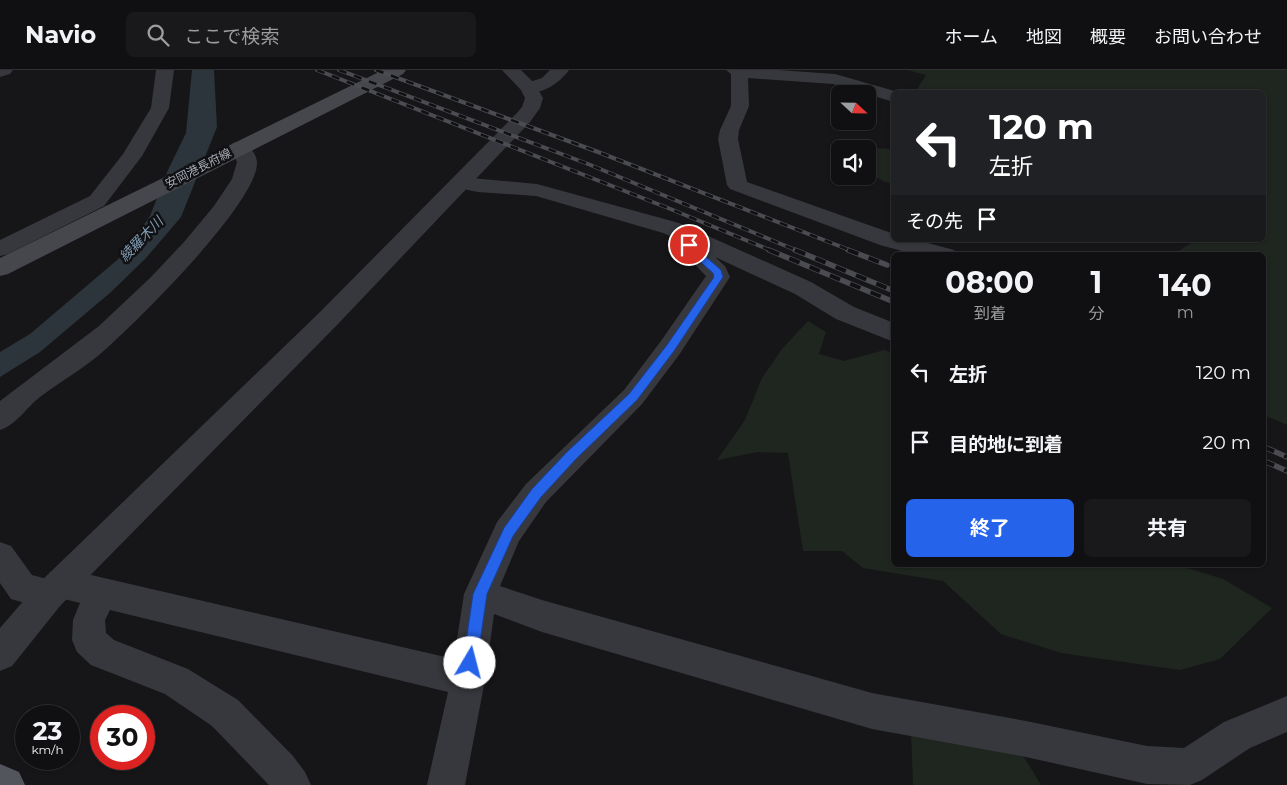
<!DOCTYPE html>
<html lang="ja">
<meta charset="utf-8">
<style>
:root{--surface:#101012;--page:#19191b;--text:#f1f3f6;--muted:#9c9d9f;--line:#303032;--accent:#2563eb}
body{margin:0;font-family:Montserrat,"Noto Sans JP",sans-serif;background:var(--page);color:var(--text);height:100vh;display:flex;flex-direction:column;font-size:19px;white-space:nowrap}
*{box-sizing:border-box;margin:0}
p{font-size:16px;color:var(--muted)}
.icon{flex:none;width:28px;height:28px;fill:none;stroke:currentColor;stroke-width:2;stroke-linecap:round;stroke-linejoin:round}
.map{position:relative;flex:1;overflow:hidden}
.drawer{position:absolute;left:891px;top:182px;width:375px;height:315px;display:flex;flex-direction:column;background:var(--surface);border-radius:8px;box-shadow:0 1px 4px #0004,0 0 0 1px var(--line)}
.drawer>*{flex:none}
.guide{position:absolute;left:891px;top:20px;width:375px;height:152px;border-radius:8px;box-shadow:0 1px 4px #0004,0 0 0 1px var(--line);background:#202124;color:#fff;overflow:hidden}
.needle{width:32px;rotate:112deg}
.buttons{position:absolute;left:831px;top:15px;display:grid;gap:10px}
.buttons a{display:grid;place-items:center;width:45px;height:45px;border-radius:8px;background:var(--surface);box-shadow:0 1px 4px #0004,0 0 0 1px var(--line);font-size:25px}
.speed{position:absolute;left:15px;top:635px;display:flex;gap:10px;font-size:25px;font-weight:700;text-align:center}
.speed>*{display:grid;place-content:center;width:65px;height:65px;border-radius:50%;background:var(--surface);box-shadow:0 1px 4px #0004,0 0 0 1px var(--line);line-height:1}
.speed small{font-size:12px;font-weight:400}
.speed .limit{border:8px solid #d22;background:#fff;color:#111}
.pin{position:absolute;display:grid;place-items:center;width:42px;height:42px;color:#fff;margin:-21px;border:2px solid #fff;border-radius:50%;box-shadow:0 1px 5px #0007}
.me{position:absolute;width:55px;margin:-28px;rotate:8deg;stroke-linejoin:round;filter:drop-shadow(0 0 4px #0008)}
.turn{display:flex;align-items:center;gap:18px;height:105px;padding:0 15px;font-size:22px}
.turn .icon{width:65px;height:65px;stroke-width:2.5}
.turn b{display:block;font-size:35px;line-height:42px}
.then{display:flex;align-items:center;height:48px;padding:0 15px;background:#0003;gap:10px;font-size:19px}
.eta{display:flex;justify-content:space-evenly;align-items:center;height:85px;text-align:center}
.eta b{font-size:30px;font-weight:700;line-height:35px}
.button{display:flex;gap:10px;margin-top:auto;padding:10px 15px}
.button a{flex:1;height:58px;border-radius:8px;background:var(--accent);color:#fff;font-size:20px;font-weight:700;line-height:58px;text-align:center}
.button a+a{background:var(--page);color:var(--text)}
ul{padding:0;list-style:none}
li{display:flex;align-items:center;gap:15px;height:70px;padding:0 15px}
li div{flex:1}
li b{display:block;font-size:19px}
li em{font-style:normal}
header{display:flex;align-items:center;gap:30px;box-sizing:border-box;height:70px;padding:0 25px;background:var(--surface);border-bottom:1px solid var(--line)}
header strong{font-size:24px}
nav{display:flex;gap:28px;margin-inline-start:auto;font-size:18px}
.search{width:350px;height:45px;background:var(--page);display:flex;align-items:center;gap:12px;box-sizing:border-box;padding:0 18px;border-radius:8px;color:var(--muted);font-size:19px}
.map>svg:first-child{display:block}
.green{fill:#1e261f}
.water{fill:#2c353c}
.lines{fill:none;stroke-linecap:round;stroke-linejoin:round}
.minor{fill:#37383d;fill-rule:evenodd}
.tertiary{fill:#37383d;fill-rule:evenodd}
.secondary{fill:#45474d;fill-rule:evenodd}
.primary{fill:#53555c;fill-rule:evenodd}
.rail-far1-casing{stroke:#4a4c52;stroke-width:4}
.rail-casing{stroke:#4a4c52;stroke-width:5.5}
.rail-far1{stroke:#111113;stroke-width:2.5;stroke-dasharray:8;stroke-linecap:butt}
.rail{stroke:#111113;stroke-width:4;stroke-dasharray:11;stroke-linecap:butt}
.route{fill:#2563eb;stroke:#184099}
.labels{text-anchor:middle;dominant-baseline:central;stroke-width:5;stroke-linejoin:round;paint-order:stroke}
.far-street-label{font-size:12px;fill:#a8adb8;stroke:#111113}
.far-water-label{font-size:14px;font-style:italic;fill:#7f9bb3;stroke:#111113}
</style>
<header>
<strong>Navio</strong>
<div class="search"><svg class="icon" aria-label="search" viewBox="0 0 24 24"><circle cx="10" cy="10" r="6"/><path d="M15 15l6 6"/></svg>ここで検索</div>
<nav><a>ホーム</a><a>地図</a><a>概要</a><a>お問い合わせ</a></nav>
</header>
<div class="map">
<svg width="1287" height="715" viewBox="0 0 1287 715">
<rect width="100%" height="100%" fill="#161618"/>
<path class="green" d="M907,0h380v355l-23,-10v-160h-92l24,-15h68v-148h-336l-11,-3 9,-14z
M868,78l26,1v36c-23,-8 -26,-13 -26,-37z
M808,251l18,11 -7,22 25,7 40,-11 10,3v212h284l45,14 49,29 -52,51 -40,11 -119,-17 -60,-19 -58,-53 -80,-13 -21,-17h-39l-15,-98 -30,-1 -41,8 28,-40 17,-42 20,-29z
M911,660l113,27 17,28h-128z"/>
<path class="water" d="M192,0h22l3,57 -36,90 -35,41 -35,34 -71,60 -40,25v-25l30,-18 93,-79 27,-39 18,-46 18,-37z"/>
<g class="lines">
<path class="minor" d="M0,0h13l-3,4 -10,3z
M156,0h18l-5,38 -27,48 -38,50 -96,48 -8,2v-16l90,-44 33,-42 28,-46z
M550,0h19c-10,14 -29,26 -46,22l-3,-4 3,-4 19,-6z
M726,0h52l57,4 63,18h-4v10l-61,-18 -85,-6 1,28 -10,24 -1,9 9,43 147,52v6h23l37,10 3,5h-40l-37,-10 -150,-56 -3,-4 -9,-46 2,-9 11,-24v-32z
M240,71l7,2c4,6 10,12 10,20 0,41 -124,163 -158,192 -18,15 -39,27 -59,42 -13,10 -24,28 -40,33v-29l99,-75 52,-49 33,-35 30,-36 18,-27 5,-17 -7,-15 3,-4z
M460,107l77,7 142,39 132,59 43,25 40,16v19l-58,-23 -41,-25 -80,-37 10,9 5,11 -4,6 -47,72 -37,49 -96,98 -27,39 -19,45 42,14 330,93 154,28 121,25 37,2 40,-26 63,-26v36l-37,16 -48,32 -12,5 -43,-1 -121,-27 -154,-28 -330,-97 -48,-18 -9,66 -20,105h-38l21,-93 -338,-82 -5,10 1,13 8,7 74,29 50,31 55,56 12,16 6,13h-42l-57,-59 -47,-32 -74,-29 -14,-13 -5,-12 1,-20 7,-17 -16,-4 -4,7 -11,4 -38,-11 -11,-16v-41l11,4 21,29 15,4 3,-7 11,-4 393,91 10,-65 33,-72 29,-38 98,-94 37,-49 45,-65 -25,-26 -4,-11 -14,-6 -127,-37 -58,-4 -25,-5 -3,-4 3,-4z"/>
<path class="tertiary" d="M502,0h19l14,14 8,14 -3,10 -10,14 -193,203 -277,281 -48,60 -12,5v-43l38,-44 281,-271 197,-199 6,-7 3,-9 -4,-8z"/>
<path class="secondary" d="M383,0h23l-3,4 -395,200 -8,2v-18z"/>
<path class="primary" d="M0,694l19,8 6,13h-25z"/>
<g class="rail-far1-casing">
<path id="rail-far1" d="M317,0l351,138 104,43
M339,0l249,94 210,87
M376,0l222,82 254,99"/>
</g>
<g class="rail-casing">
<path id="rail" d="M769,180l125,52
M795,180l99,41
M848,180l39,15
M1264,377l23,10
M1264,391l23,10"/>
</g>
<use href="#rail-far1" class="rail-far1"/>
<use href="#rail" class="rail"/>
</g>
<path class="route" d="M689,172l32,28 2,7 -49,74 -37,49 -61,59 -35,38 -28,39 -26,58 -10,69 -2,5 -5,2 -5,-2 -2,-5 10,-69 31,-66 28,-39 35,-37 62,-58 38,-49 47,-68 -1,-4 -28,-25 -1,-3z"/>
<g class="labels">
<g class="far-street-label">
<text transform="translate(198 98) rotate(-27)">安岡港長府線</text>
</g>
<g class="far-water-label">
<text transform="translate(141 169) rotate(-46)">綾羅木川</text>
</g>
</g>
</svg>
<div class="buttons">
<a><svg class="needle" viewBox="-14 -14 28 28"><path d="M0-13l5 13h-10z" fill="#e53935"/><path d="M0 13l5-13h-10z" fill="#9c9d9f"/></svg></a>
<a><svg class="icon" aria-label="sound" viewBox="0 0 24 24"><path d="M4 9h4l5-4v14l-5-4H4zM17 9q2 3 0 6"/></svg></a>
</div>
<div class="speed"><div>23<small>km/h</small></div><div class="limit">30</div></div>
<div class="pin" style="left:689px;top:175px;background:#d93025"><svg class="icon" aria-label="arrive" viewBox="0 0 24 24"><path d="M6 21V4h12l-3 4 3 4H6"/></svg></div>
<svg class="me" style="left:470px;top:593px" viewBox="-20 -20 40 40"><circle r="19" fill="#fff"/><path d="M0-13L10 11 0 6-10 11z" fill="#2563eb"/></svg>
<div class="guide">
<div class="turn"><svg class="icon" aria-label="left" viewBox="0 0 24 24"><path d="M17 20v-9H6M10 6l-5 5 5 5"/></svg><div><b>120 m</b>左折</div></div>
<div class="then">その先<svg class="icon" aria-label="arrive" viewBox="0 0 24 24"><path d="M6 21V4h12l-3 4 3 4H6"/></svg></div>
</div>
<section class="drawer">
<div class="eta">
<div><b>08:00</b><p>到着</p></div>
<div><b>1</b><p>分</p></div>
<div><b>140</b><p>m</p></div>
</div>
<ul>
<li><svg class="icon" aria-label="left" viewBox="0 0 24 24"><path d="M17 20v-9H6M10 6l-5 5 5 5"/></svg><div><b>左折</b></div><em>120 m</em></li>
<li><svg class="icon" aria-label="arrive" viewBox="0 0 24 24"><path d="M6 21V4h12l-3 4 3 4H6"/></svg><div><b>目的地に到着</b></div><em>20 m</em></li>
</ul>
<div class="button"><a>終了</a><a>共有</a></div>
</section>
</div>
